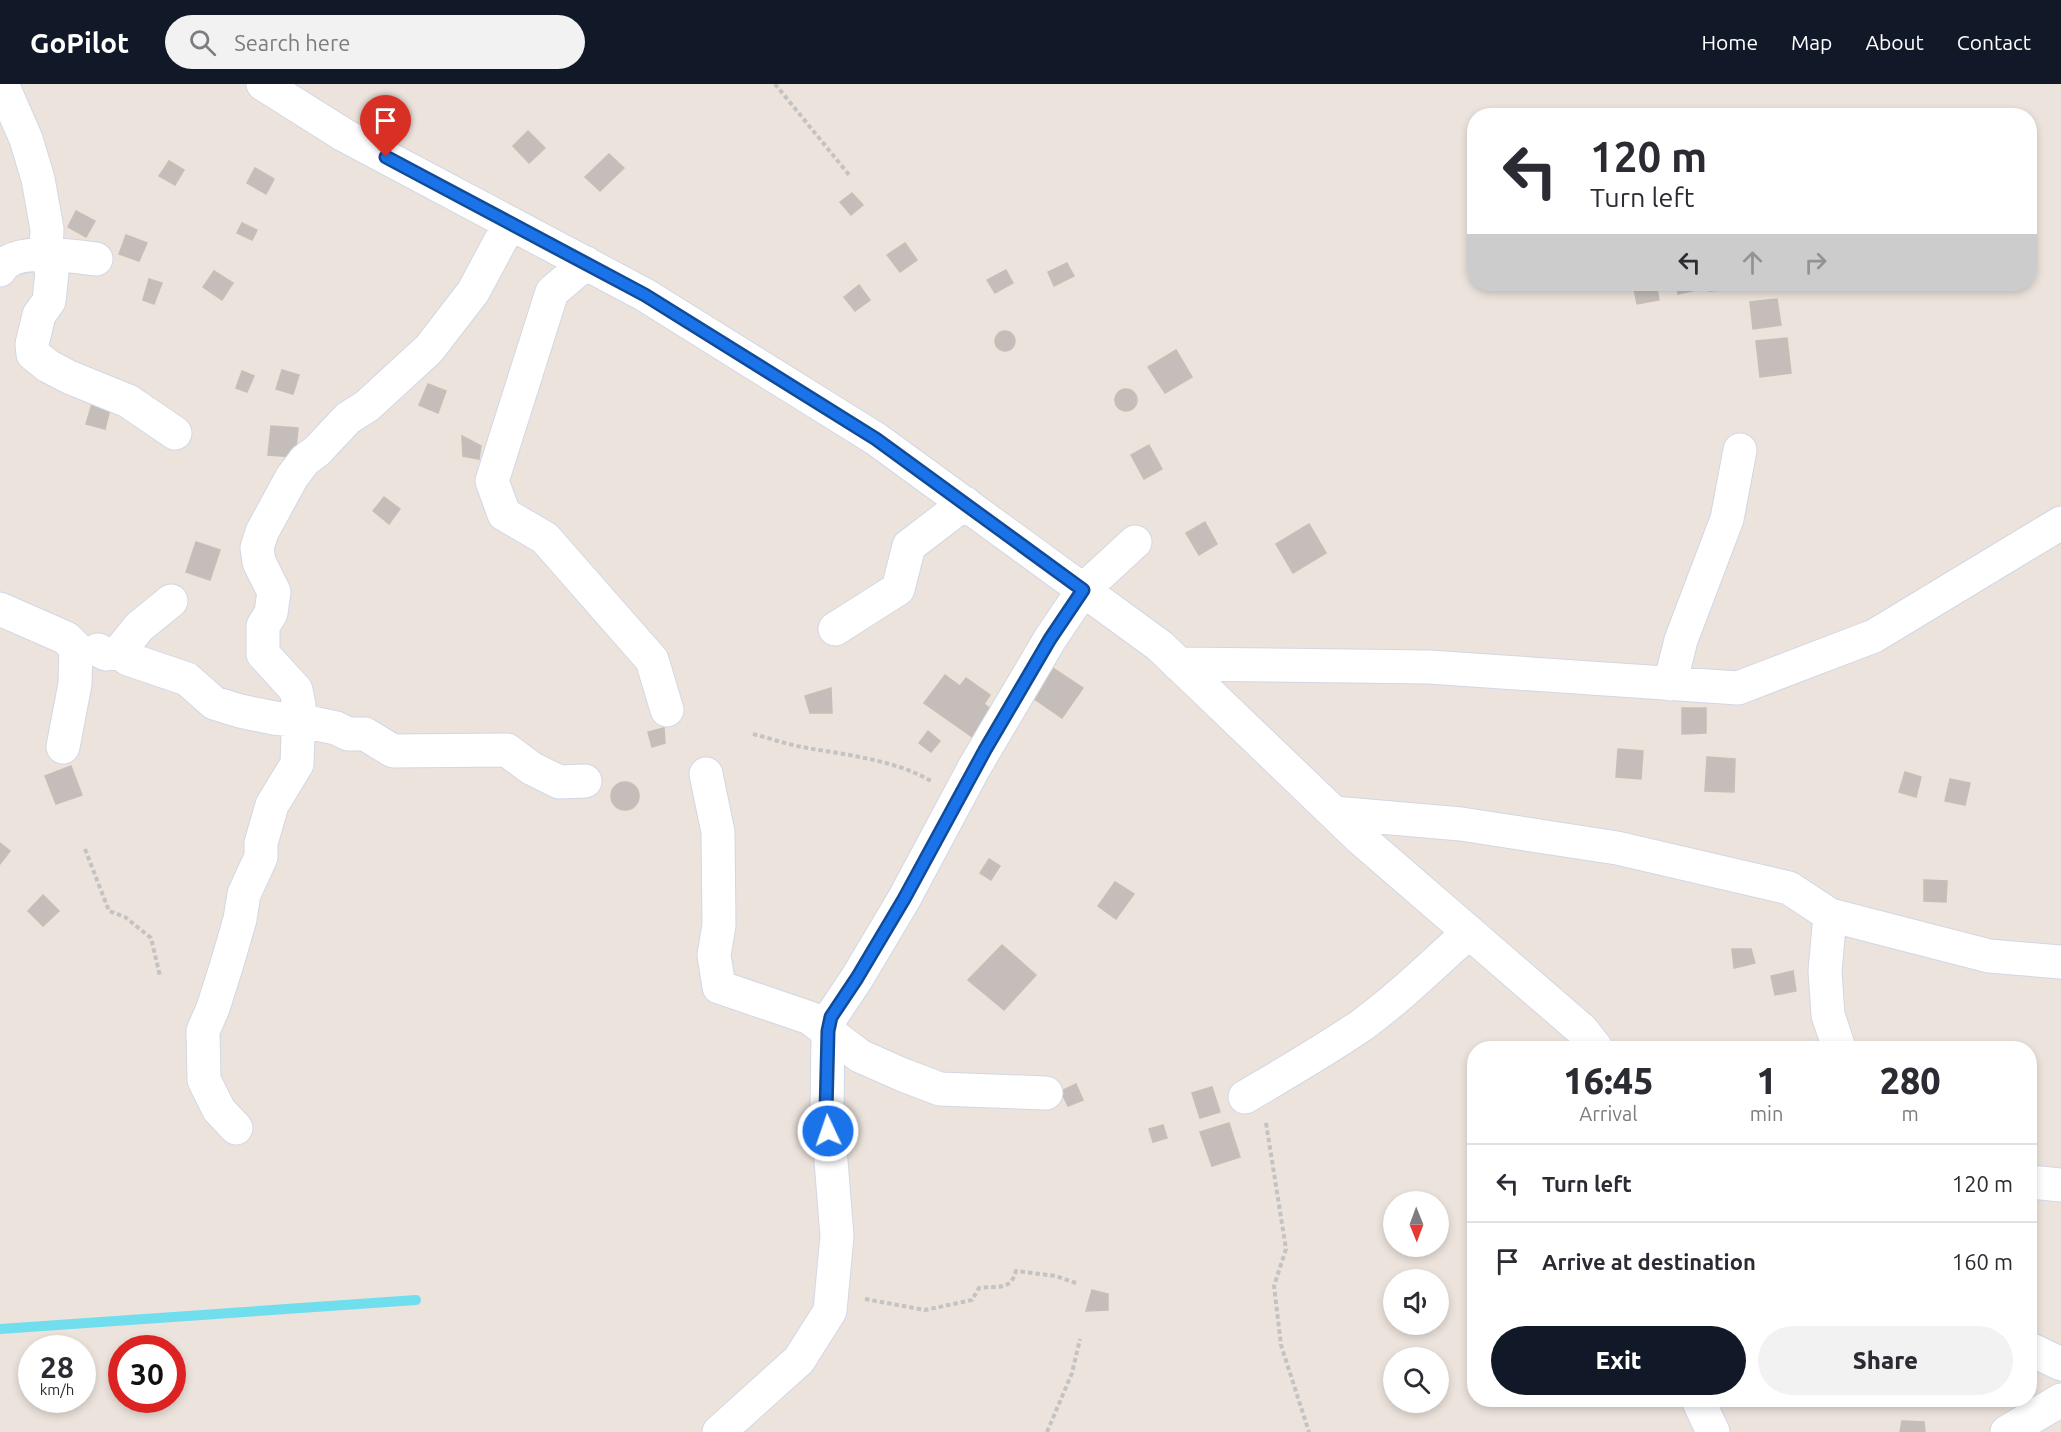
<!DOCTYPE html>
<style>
:root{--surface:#fff;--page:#f2f2f3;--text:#2b2b33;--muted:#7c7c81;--line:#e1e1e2;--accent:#111827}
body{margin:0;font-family:Ubuntu,sans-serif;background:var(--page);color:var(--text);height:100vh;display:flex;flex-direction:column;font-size:22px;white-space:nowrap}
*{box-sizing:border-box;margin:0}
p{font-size:20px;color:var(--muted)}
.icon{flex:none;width:33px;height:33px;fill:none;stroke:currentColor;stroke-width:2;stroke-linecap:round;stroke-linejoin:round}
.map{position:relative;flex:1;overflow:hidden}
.details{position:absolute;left:1467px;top:957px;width:570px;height:366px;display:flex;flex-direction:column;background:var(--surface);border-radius:24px;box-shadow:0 3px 9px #0003}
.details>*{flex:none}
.top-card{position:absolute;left:1467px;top:24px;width:570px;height:183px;border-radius:24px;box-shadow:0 3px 9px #0003;background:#fff;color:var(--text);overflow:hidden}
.needle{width:39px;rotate:179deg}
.controls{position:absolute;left:1383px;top:1107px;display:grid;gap:12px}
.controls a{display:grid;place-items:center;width:66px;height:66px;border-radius:50%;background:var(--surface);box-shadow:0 3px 9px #0003;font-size:30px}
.speed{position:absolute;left:18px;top:1251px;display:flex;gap:12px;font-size:30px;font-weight:700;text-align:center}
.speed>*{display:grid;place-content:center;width:78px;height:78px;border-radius:50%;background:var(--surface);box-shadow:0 3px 9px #0003;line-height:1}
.speed small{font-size:15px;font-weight:400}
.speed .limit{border:9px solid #d22;background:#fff;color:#111}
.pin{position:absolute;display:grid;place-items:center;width:51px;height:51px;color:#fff;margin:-62px -26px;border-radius:50% 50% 50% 0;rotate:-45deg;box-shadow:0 0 6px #0007}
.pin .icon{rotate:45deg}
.me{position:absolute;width:66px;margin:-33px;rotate:357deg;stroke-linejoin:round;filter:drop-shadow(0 0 4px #0008)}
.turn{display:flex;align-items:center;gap:21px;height:126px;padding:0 24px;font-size:27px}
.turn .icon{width:78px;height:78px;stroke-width:2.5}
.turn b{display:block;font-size:42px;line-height:51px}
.lanes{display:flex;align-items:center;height:57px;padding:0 24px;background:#0003;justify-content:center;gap:30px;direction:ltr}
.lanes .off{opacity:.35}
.eta{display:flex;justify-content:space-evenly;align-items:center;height:102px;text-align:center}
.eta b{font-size:36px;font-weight:800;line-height:42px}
.cta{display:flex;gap:12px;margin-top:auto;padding:12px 24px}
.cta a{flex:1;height:69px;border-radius:36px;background:var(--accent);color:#fff;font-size:24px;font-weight:800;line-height:69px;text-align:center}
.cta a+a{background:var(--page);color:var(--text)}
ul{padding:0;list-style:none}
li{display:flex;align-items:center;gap:18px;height:78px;padding:0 24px;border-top:2px solid var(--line)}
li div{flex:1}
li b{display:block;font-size:22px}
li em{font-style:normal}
header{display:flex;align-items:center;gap:36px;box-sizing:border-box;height:84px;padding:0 30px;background:var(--accent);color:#fff}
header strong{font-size:28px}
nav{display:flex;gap:33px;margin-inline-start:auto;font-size:21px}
.search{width:420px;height:54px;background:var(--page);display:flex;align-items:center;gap:15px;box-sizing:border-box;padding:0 21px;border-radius:33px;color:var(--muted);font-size:22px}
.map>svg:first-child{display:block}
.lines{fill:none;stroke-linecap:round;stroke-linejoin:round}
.stream{stroke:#70deed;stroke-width:10}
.building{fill:#c4bdb9;stroke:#c7bfb6;stroke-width:1.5}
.minor-casing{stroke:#d2d7e3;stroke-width:35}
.path{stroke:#c3c3c3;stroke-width:4;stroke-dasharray:4.5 3;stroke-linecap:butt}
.minor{stroke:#fff;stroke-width:33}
.route-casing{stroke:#114b97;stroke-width:15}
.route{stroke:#1a73e8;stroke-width:10}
</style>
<header>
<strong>GoPilot</strong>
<div class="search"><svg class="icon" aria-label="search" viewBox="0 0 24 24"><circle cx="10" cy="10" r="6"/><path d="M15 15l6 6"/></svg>Search here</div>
<nav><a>Home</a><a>Map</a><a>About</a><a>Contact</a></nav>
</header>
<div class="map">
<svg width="2061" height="1348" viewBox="0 0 2061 1348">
<rect width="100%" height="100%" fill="#ece3dc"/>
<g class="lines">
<path class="stream" d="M0,1245l416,-29"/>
</g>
<path class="building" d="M528,47l17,17 -16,15 -16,-17z
M609,70l15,14 -24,23 -15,-14z
M169,77l15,9 -9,15 -16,-9z
M255,84l19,11 -8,15 -19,-11z
M852,109l11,12 -12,10 -11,-13z
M76,127l19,10 -9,16 -18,-10z
M242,139l15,7 -5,10 -15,-7z
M126,151l21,8 -8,18 -20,-7z
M905,159l12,17 -17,12 -13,-17z
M1067,179l7,13 -20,10 -6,-14z
M1006,186l7,13 -18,10 -8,-13z
M214,187l19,12 -11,17 -19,-13z
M149,195l13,4 -8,21 -11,-4z
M1633,200h23l3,16 -22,4z
M1676,200h24l1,5 -23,5z
M1709,200h28v5l-28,2z
M859,201l11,15 -15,11 -11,-14z
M1777,215l4,26 -28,4 -3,-27z
M995 257a10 10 0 1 1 20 0a10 10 0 1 1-20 0Z
M1787,254l4,35 -31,4 -4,-36z
M1176,266l16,27 -27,16 -17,-26z
M282,286l17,5 -6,19 -17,-5z
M242,287l12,5 -7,16 -11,-4z
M428,300l18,7 -8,22 -19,-8z
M1115 316a11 11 0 1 1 22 0a11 11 0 1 1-22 0Z
M92,320l18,5 -5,20 -19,-5z
M271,342l27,2 -3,29 -27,-2z
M462,352l19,10 -2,13 -16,-3z
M1149,361l13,24 -18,10 -13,-24z
M384,413l16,12 -11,15 -16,-13z
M1205,438l12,22 -18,11 -13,-22z
M1309,440l17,29 -33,20 -17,-29z
M196,458l24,8 -10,30 -24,-8z
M1053,584l30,20 -21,30 -29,-20z
M945,591l15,11 6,-8 24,17 -6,9 14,10 -20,27 -54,-38z
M831,604l1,25h-22l-5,-17z
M1682,624h24v25l-24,1z
M664,644l1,15 -13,4 -4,-15z
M928,647l12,10 -9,11 -12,-9z
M1618,665l25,2 -2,28 -25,-2z
M1707,673l28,2 -1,33 -29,-1z
M71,682l11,29 -26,9 -11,-28z
M1905,688l16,5 -5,20 -17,-5z
M1950,695l20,4 -5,22 -20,-4z
M611 712a14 14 0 1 1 28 0a14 14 0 1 1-28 0Z
M0,759l10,8 -10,13z
M989,775l11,7 -9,14 -11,-7z
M1924,796l23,1 -1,21 -22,-1z
M1115,798l19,12 -18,25 -18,-13z
M43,811l16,16 -16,15 -15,-15z
M1002,861l34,30 -32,35 -36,-30z
M1732,865h19l4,14 -21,5z
M1793,887l3,20 -21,4 -4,-19z
M1076,1000l7,16 -15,6 -7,-15z
M1212,1003l8,25 -20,6 -8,-25z
M1229,1039l11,34 -28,9 -12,-34z
M1163,1041l4,13 -14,4 -4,-13z
M1092,1206l16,4v16l-22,1z
M1902,1337l22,1 1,10h-25z"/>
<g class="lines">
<g class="minor-casing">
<path id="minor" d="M2,0l24,55 12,40 9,50 -1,24 6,19 -3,29 -10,14 -7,29 1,10 15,12 21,11 59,24 47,32
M263,0l81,51 301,160 231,144 284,207 200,192 222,192 14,18
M586,179l-34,29 -60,189 12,33 41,24 107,122 15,50
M0,186c13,-24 73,-14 96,-11
M0,525l66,29 10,10 -1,36 -12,63
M835,545l63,-40 11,-43 56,-43
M98,566l8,4 13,-2 20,-25 32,-26
M119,568l9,7 59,20 27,24 26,8 34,7 28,3 34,7 12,6h17l28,17 114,-1 24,18 28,14 26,-1
M1178,580l251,3 309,21 136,-52 187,-113
M1670,600l11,-44 46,-121 13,-69
M706,690l12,58 1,93 -5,30 5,32 91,31 50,38 43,19 37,14 106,4
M1334,729l127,11 156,24 172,40 41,27 159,41 72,6
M1830,831l-5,56 3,44 11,33
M1245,1013c39,-23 79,-46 117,-72 38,-28 72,-61 107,-93
M236,1044l-17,-18 -15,-30 -1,-49 10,-23 14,-44 13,-45 4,-25 17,-37v-14l11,-38 25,-41 2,-59 -3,-15 -33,-36v-28l8,-13 3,-21 -15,-30 -2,-14 5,-16 30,-55 13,-17 12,-9 31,-33 19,-12 62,-57 44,-57 37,-69
M2030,1098l31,3
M2030,1265l31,15
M1698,1316l15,32
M719,1348l80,-72 31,-49 7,-75 -10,-125 1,-80 3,-14 26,-39 47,-79 70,-131 76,-129 33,-49 52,-48
M2007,1348l54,-32"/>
</g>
<path class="path" d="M775,0l75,92
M753,650c16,4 33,10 49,13 43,8 91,12 129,34
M85,765l24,62 16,6 26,21 9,38
M1266,1039l20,126 -12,37 7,59 28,87
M865,1215l60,11 47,-10 7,-12c18,-3 31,4 37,-17l40,5 20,7
M1047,1348l25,-59 8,-34"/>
<use href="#minor" class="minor"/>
</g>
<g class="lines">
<g class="route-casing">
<path id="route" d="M386,73l259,138 231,144 207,151 -33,49 -65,111 -81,149 -47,79 -26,39 -3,14 -2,80 2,20"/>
</g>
<use href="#route" class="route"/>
</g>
</svg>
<div class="controls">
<a><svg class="needle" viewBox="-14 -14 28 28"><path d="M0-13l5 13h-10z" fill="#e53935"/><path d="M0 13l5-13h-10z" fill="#7c7c81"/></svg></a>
<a><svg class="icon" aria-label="sound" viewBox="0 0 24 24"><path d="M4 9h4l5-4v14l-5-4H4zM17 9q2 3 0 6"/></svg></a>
<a><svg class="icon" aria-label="search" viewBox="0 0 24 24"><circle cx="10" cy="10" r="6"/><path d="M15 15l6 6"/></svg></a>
</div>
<div class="speed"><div>28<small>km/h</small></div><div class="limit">30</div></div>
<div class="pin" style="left:386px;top:73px;background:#d93025"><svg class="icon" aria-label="arrive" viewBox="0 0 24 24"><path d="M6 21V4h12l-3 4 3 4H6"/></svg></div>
<svg class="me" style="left:828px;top:1047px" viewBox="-20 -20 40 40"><circle r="17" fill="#1a73e8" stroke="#fff" stroke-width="3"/><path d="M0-11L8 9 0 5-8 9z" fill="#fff"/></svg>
<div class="top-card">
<div class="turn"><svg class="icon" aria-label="left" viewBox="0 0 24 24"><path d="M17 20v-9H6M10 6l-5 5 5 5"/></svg><div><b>120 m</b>Turn left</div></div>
<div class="lanes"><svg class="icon" aria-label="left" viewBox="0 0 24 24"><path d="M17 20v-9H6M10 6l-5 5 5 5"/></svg><svg class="icon off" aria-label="ahead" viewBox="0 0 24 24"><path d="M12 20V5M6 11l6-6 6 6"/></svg><svg class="icon off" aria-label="right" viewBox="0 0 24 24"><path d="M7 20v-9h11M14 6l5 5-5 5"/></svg></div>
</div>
<section class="details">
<div class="eta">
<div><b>16:45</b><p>Arrival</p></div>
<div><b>1</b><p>min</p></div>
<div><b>280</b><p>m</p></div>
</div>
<ul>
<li><svg class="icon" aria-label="left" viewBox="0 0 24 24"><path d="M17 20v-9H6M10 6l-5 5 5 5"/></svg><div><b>Turn left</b></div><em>120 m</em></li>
<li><svg class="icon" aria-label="arrive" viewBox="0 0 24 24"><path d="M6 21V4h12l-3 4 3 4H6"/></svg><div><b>Arrive at destination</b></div><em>160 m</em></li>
</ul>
<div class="cta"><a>Exit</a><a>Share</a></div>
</section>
</div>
